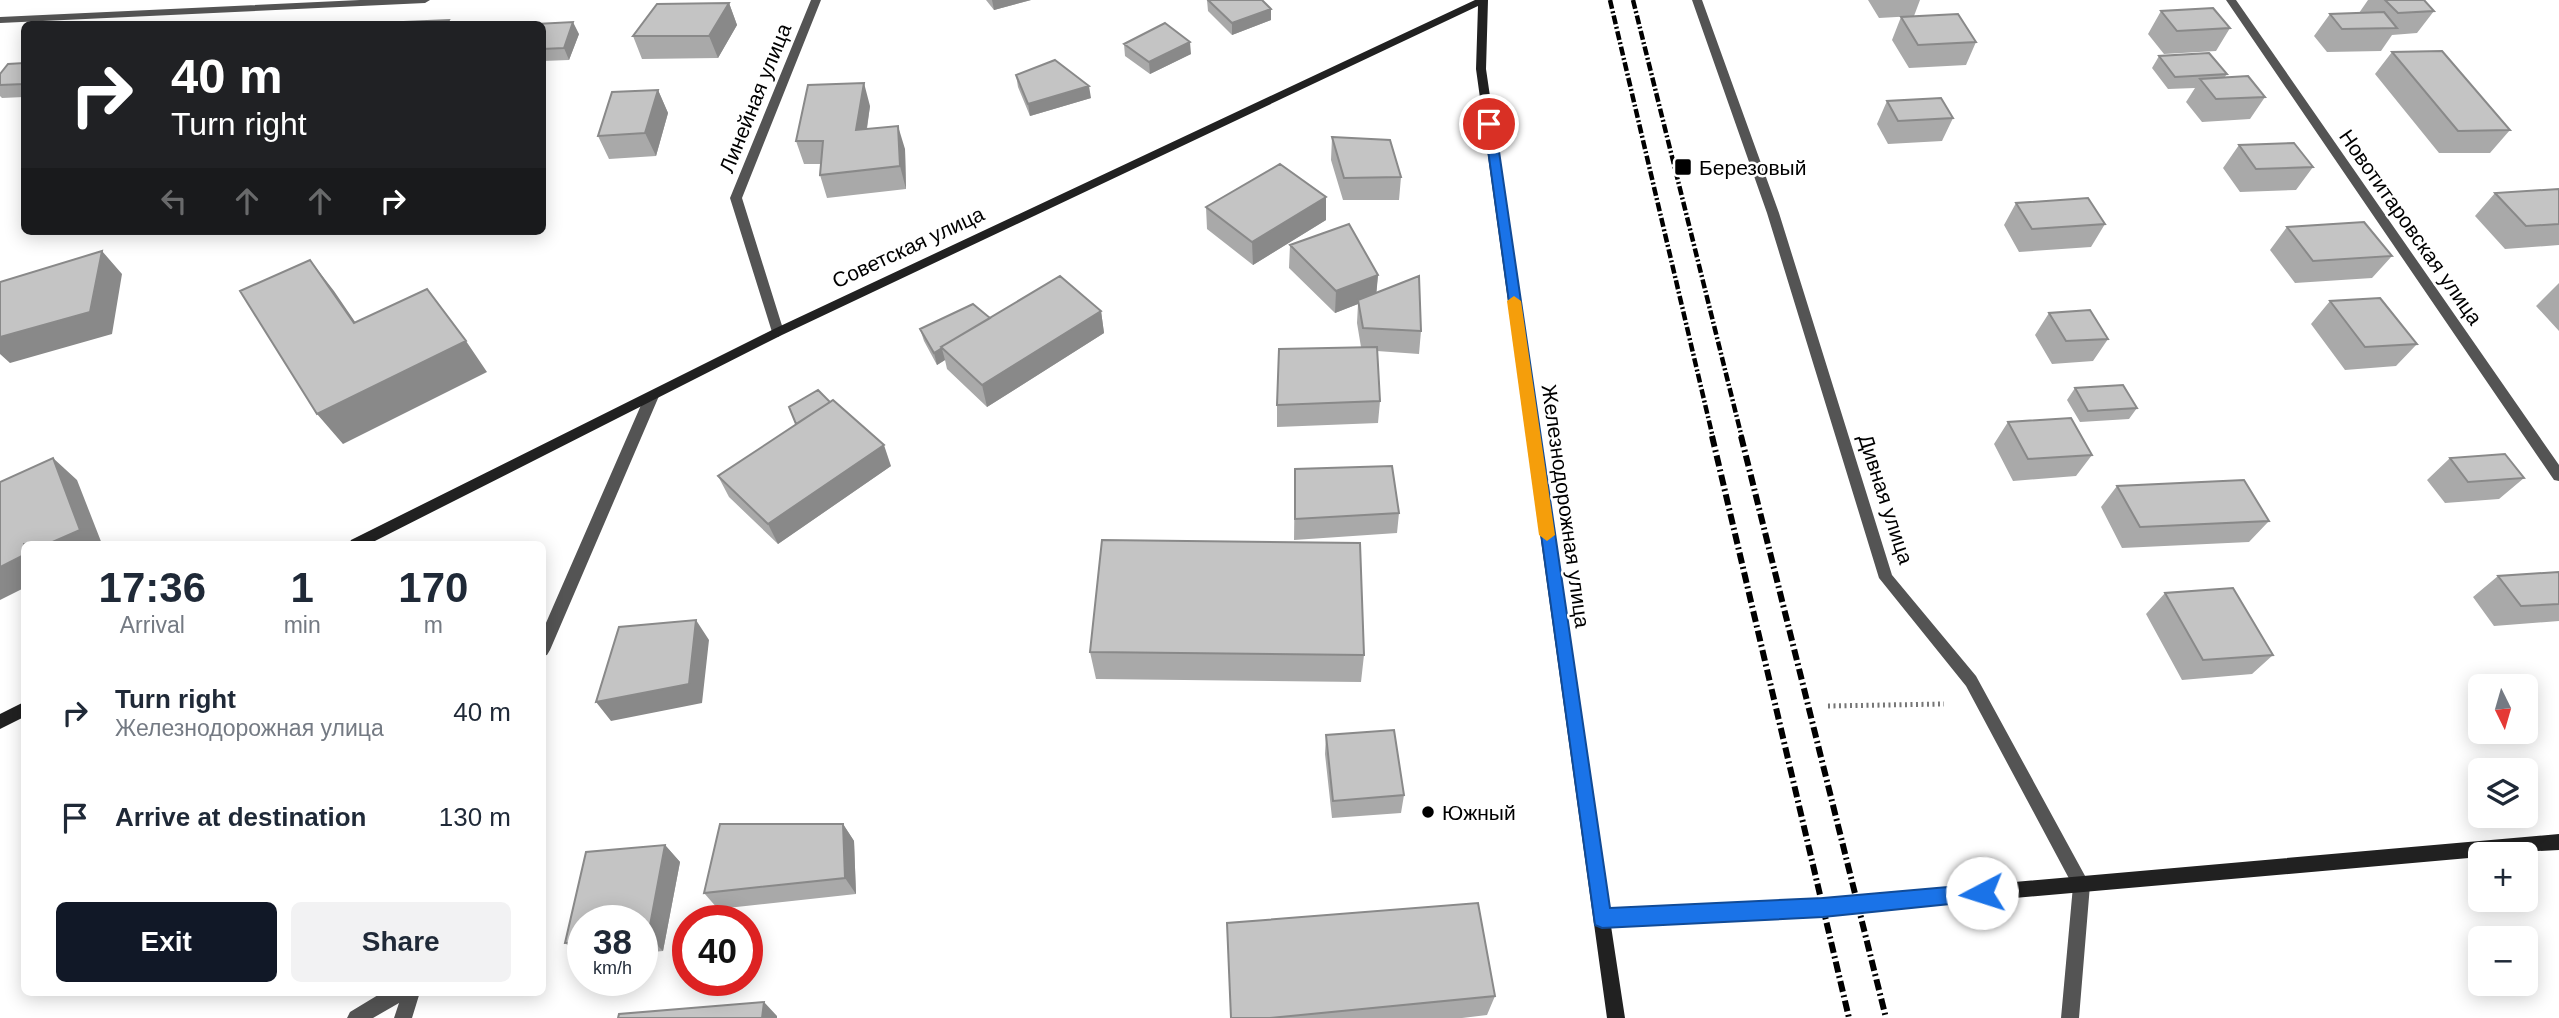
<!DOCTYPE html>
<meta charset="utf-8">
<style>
:root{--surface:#fff;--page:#f2f2f3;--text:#1f2937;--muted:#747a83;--accent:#111827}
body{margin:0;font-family:Arial,sans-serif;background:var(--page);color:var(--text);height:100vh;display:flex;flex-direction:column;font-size:26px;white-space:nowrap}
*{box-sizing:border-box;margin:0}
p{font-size:23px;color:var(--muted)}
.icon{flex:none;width:38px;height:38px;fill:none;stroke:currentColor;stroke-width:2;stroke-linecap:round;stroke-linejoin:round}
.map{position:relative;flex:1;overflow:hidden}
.sheet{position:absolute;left:21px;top:541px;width:525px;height:455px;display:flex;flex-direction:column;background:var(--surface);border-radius:10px;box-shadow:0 4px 18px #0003}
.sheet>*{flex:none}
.top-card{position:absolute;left:21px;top:21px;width:525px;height:214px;border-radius:10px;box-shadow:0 4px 18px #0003;background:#202124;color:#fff;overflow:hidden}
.needle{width:46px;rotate:175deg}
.tools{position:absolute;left:2468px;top:674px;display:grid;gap:14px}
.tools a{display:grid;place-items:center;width:70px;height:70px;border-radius:10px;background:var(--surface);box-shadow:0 4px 18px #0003;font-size:35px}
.speed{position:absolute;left:567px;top:905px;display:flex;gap:14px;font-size:35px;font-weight:700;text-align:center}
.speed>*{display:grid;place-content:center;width:91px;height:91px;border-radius:50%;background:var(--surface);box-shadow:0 4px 18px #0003;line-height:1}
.speed small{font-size:18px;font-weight:400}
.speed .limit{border:10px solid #d22;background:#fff;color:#111}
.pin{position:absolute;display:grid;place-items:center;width:60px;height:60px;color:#fff;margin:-30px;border:4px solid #fff;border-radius:50%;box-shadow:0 2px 7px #0007}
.me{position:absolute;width:77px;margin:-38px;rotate:265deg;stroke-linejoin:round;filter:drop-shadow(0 0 5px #0008)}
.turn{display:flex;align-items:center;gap:24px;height:147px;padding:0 35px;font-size:32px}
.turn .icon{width:91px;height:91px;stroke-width:2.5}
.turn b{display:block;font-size:49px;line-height:60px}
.lanes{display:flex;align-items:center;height:66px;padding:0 35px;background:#0003;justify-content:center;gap:35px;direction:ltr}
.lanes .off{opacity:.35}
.eta{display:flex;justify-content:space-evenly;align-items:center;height:119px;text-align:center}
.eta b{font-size:42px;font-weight:600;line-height:49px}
.button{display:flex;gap:14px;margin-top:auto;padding:14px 35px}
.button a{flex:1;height:80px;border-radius:10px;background:var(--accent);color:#fff;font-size:28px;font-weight:600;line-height:80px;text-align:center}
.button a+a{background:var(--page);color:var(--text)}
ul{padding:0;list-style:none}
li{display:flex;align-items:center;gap:21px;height:105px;padding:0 35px}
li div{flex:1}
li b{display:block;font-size:26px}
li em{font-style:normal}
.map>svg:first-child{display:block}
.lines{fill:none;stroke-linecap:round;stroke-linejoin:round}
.path{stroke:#767676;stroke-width:5;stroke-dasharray:2 3.5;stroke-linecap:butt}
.street{fill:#545454;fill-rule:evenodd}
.secondary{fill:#212121;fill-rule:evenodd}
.rail-far1{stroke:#000;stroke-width:4.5;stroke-dasharray:9 2.5 2 2.5;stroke-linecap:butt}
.rail{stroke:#000;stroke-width:6;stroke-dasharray:11 3.5 2 3.5;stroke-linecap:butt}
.wall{fill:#a9a9a9}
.shaded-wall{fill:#898989}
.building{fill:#c4c4c4;stroke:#898989;stroke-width:2}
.route{fill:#1a73e8;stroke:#114b97;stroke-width:2}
.slow{fill:#f59e0b}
.poi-dot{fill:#000;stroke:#fff;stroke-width:2.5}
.labels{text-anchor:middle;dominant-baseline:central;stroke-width:5;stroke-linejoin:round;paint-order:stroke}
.street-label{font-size:21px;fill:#000;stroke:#fff}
.poi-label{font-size:21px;fill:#000;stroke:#fff;text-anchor:start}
</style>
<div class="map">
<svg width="2559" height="1018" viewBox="0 0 2559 1018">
<rect width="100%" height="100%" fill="#fff"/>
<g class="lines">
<path class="path" d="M1828,706l116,-2"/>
<path class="street" d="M360,0h70l-5,3 -425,20v-6z
M811,0h10l-79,198 42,134 -6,5 -6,-5 -42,-134z
M1692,0h10l77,213 113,362 84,101 114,209 -11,133h-18l12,-132 -107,-200 -87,-108 -112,-365z
M2226,0h10l323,465v16l-5,-1z
M652,391l7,5 -109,254 -3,5 -5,1v-24l103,-236z
M383,992h37l-8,26h-18l5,-15 -26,15h-26l3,-6z"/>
<path class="secondary" d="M1475,0h13l-2,69 123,840 214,-10 736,-65v16l-79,4v3l-657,58 -212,11 14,92h-18l-131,-949 2,-63 -696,329 -413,209h-20l2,-4 423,-211z
M24,702v15l-24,12v-15z"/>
<path class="rail-far1" d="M1610,0l103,438
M1633,0l109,438"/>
<path class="rail" d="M1712,436l137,582
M1741,436l145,582"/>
</g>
<path class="wall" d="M986,0h45l-37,10z
M1207,0h55l9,20 -39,15 -24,-24z
M1868,0h52l-6,16 -35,2z
M2368,0h56l10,11 -17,22 -25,2 -11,16 -54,1 -13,-16 16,-22 29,-1z
M729,3l8,22 -19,33 -76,1 -9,-23z
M2161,11l69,17 -14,23 -52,3 -16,-20z
M1901,17l75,25 -10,23 -57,3 -17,-28z
M542,24l37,10 -10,26 -27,1z
M1124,44l67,10 -41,20 -25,-18z
M2392,52l118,78 -20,23h-51l-64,-79z
M2159,56l68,18 -3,4 41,19 -15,22 -48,3 -16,-20 9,-14 -27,1 -16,-21z
M24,63v34l-22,1 -2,-2v-22z
M1016,75l75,23 -61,18 -12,-29z
M658,90l10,23 -12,43 -47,3 -11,-23z
M1887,101l66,17 -11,23 -54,3 -11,-20z
M870,106l-3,23 38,20 1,40 -79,9 -7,-23 1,-11h-17l-8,-23z
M1332,137l69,40 -2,23h-56l-12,-40z
M2239,145l74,22 -17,23 -56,2 -17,-24z
M2559,189v56l-54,4 -30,-33 20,-23z
M2016,203l89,21 -14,23 -72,5 -15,-27z
M1206,207l120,13 -73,45 -46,-36z
M2287,227l105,29 -20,22 -77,5 -25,-33z
M1290,245l88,30 -2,18 45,38 -2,23 -42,-3 3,50 -2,22 -101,4v-22l84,-58 -4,-24 1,-19 -23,9 -46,-45z
M2559,283v48l-23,-25z
M2330,301l87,43 -21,22 -51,4 -34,-46z
M1101,311l3,22 -117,74 -40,-38 -2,-9 -8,5 -13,-24 -4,-12 70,-11z
M2049,313l59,26 -15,22 -41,3 -17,-29z
M2075,388l62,20 -8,11 -49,3 -13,-22z
M2008,422l84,33 -16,21 -63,5 -19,-37z
M2450,458l74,20 -25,21 -54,4 -18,-23z
M891,466l-113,78 -49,-47 -11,-21z
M1295,469l104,44 -2,20 -103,7z
M2117,486l152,35 -20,21 -127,6 -21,-41z
M2559,572v49l-65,5 -21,-29 25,-21z
M2165,593l108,62 -21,19 -70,6 -36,-66z
M1090,652l274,3 -3,27 -265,-3z
M1326,735l78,60 -3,18 -69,5 -7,-64z
M843,824l11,17 2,53 -138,15 -14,-16z
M665,845l15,17 -17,89 -21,2v-33h-59v38l-18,-15 21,-91z
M1495,996l-8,19 -25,3h-231z"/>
<path class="shaded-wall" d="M992,0h39l-37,10z
M729,3l8,22 -19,33 -9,-22z
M1271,9v11l-39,15v-12z
M573,22l6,12 -10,26 -5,-12z
M1190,42l1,12 -41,20 -1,-12z
M864,83l6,23 -7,47 -7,-23z
M1089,86l2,12 -61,18 -2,-12z
M658,90l10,23 -12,43 -11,-23z
M898,126l7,23 1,40 -6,-23z
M1326,197v23l-73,45 -1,-23z
M102,251l20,23 -10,60 -102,29 -10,-9v-17z
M310,260l24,31 43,63 -23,-31z
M1378,275l-2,23 -18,2v4l-23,9 1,-22z
M1101,311l3,22 -117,74 -5,-22z
M466,341l21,31 -144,72 -26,-30z
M942,349l3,11 -8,5 -3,-12z
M884,445l7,21 -113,78 -10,-20z
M53,458l24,22 25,64h-54z
M24,555v33l-24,12v-33z
M696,620l13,20 -7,63 -91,18 -15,-19z
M843,824l11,17 2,53 -11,-16z
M665,845l15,17 -17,89 -15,-15z
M764,1002l13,14v2h-15z"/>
<path class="building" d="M1208,0h54l9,9 -39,14z
M2385,0h39l10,11 -36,2z
M729,3l-20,33h-76l24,-32z
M2213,8l17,20 -53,3 -16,-20z
M2384,12l13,16 -55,1 -12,-15z
M1958,14l18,28 -58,3 -17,-28z
M449,20l-2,4h-44l1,-2z
M573,22l-9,26 -22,1v-25h-6z
M1165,23l25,19 -41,20 -25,-18z
M2442,51l68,79 -52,1 -66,-79z
M2209,53l18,21 -52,3 -16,-21z
M1055,60l34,26 -61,18 -12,-29z
M24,63v21l-24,1v-11l8,-10z
M2248,76l17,21 -49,2 -16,-20z
M864,83l-8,47 42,-4 2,40 -80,9 3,-34h-27l12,-56z
M658,90l-13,43 -47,3 14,-44z
M1941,98l12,20 -55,3 -11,-20z
M1332,137l58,3 11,37 -57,1z
M2294,143l19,24 -57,2 -17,-24z
M1280,164l46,33 -74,45 -46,-35z
M2559,189v35l-33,2 -31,-33z
M2088,198l17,26 -73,5 -16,-26z
M2364,222l28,34 -79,5 -26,-34z
M1349,224l29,51 -42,16 -46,-46z
M102,251l-12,61 -90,25v-55z
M310,260l44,63 73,-34 39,52 -149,73 -77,-123z
M1060,276l41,35 -119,74 -41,-38z
M1419,276l2,55 -58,-3 -5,-28z
M2380,298l37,46 -52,3 -35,-46z
M973,304l17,14 -49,29 1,1 -8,5 -14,-24z
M2090,310l18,29 -42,2 -17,-28z
M1377,347l3,54 -103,4 2,-56z
M2123,385l14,23 -49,3 -13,-23z
M818,390l12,12 -34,22 -7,-17z
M833,400l51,45 -116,79 -50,-48z
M2071,418l21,37 -64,4 -20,-37z
M2505,454l19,24 -56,4 -18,-24z
M53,458l27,72 -32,14h-24v11l-24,12v-85z
M1392,466l7,47 -104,6v-50z
M2244,480l25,41 -129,6 -23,-41z
M1102,540l258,3 4,112 -274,-3z
M2559,572v32l-38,2 -23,-30z
M2233,588l40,67 -70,5 -38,-67z
M696,620l-7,64 -93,18 23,-75z
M1394,730l10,65 -71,6 -7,-66z
M720,824h123l2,54 -141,15z
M665,845l-17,91 -6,1v-17h-59v22l-18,1 21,-91z
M1478,903l17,93 -225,22h-39l-4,-95z
M764,1002l-2,16h-144l1,-4z"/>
<path class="route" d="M1484,121l11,3 115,784 213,-10 159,-14 7,2 3,7 -3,7 -166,17 -221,11 -7,-3z"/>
<path class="slow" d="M1514,296l7,5 34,234 -8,6 -8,-6 -32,-234z"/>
<g class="poi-dot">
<rect x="1674" y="158" width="18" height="18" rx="3.5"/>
<circle cx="1428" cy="812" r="7"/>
</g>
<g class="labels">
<g class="street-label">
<text transform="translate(755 98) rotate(-68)">Линейная улица</text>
<text transform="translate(2411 227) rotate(55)">Новотитаровская улица</text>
<text transform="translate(908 247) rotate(-25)">Советская улица</text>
<text transform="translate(1886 499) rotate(72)">Дивная улица</text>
<text transform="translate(1566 506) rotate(82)">Железнодорожная улица</text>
</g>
<g class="poi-label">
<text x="1699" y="167">Березовый</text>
<text x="1442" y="812">Южный</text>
</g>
</g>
</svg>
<div class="tools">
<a><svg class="needle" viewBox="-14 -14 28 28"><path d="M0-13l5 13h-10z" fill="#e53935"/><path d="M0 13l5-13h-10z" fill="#747a83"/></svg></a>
<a><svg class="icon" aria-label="layers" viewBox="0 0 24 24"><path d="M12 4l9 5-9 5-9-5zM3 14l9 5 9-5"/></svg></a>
<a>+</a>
<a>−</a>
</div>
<div class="speed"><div>38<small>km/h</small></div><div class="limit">40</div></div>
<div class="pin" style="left:1489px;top:124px;background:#d93025"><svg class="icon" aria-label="arrive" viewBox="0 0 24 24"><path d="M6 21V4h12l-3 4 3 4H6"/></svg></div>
<svg class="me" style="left:1982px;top:893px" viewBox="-20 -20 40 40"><circle r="19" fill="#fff"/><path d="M0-13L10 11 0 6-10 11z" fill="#1a73e8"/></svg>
<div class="top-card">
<div class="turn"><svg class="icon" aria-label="right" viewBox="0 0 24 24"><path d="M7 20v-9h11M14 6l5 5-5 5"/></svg><div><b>40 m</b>Turn right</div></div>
<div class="lanes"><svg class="icon off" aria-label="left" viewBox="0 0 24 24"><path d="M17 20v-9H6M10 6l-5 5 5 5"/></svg><svg class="icon off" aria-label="ahead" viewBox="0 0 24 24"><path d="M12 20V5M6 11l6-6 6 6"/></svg><svg class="icon off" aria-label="ahead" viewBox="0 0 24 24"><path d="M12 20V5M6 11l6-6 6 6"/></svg><svg class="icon" aria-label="right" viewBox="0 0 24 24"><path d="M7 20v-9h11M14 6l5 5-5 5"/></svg></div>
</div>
<section class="sheet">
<div class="eta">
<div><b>17:36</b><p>Arrival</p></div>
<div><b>1</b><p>min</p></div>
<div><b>170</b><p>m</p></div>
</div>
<ul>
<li><svg class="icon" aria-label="right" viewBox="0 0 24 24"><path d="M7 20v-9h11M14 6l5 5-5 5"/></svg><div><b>Turn right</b><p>Железнодорожная улица</p></div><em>40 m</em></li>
<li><svg class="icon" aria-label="arrive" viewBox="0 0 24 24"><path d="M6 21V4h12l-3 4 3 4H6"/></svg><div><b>Arrive at destination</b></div><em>130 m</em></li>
</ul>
<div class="button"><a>Exit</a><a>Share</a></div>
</section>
</div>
